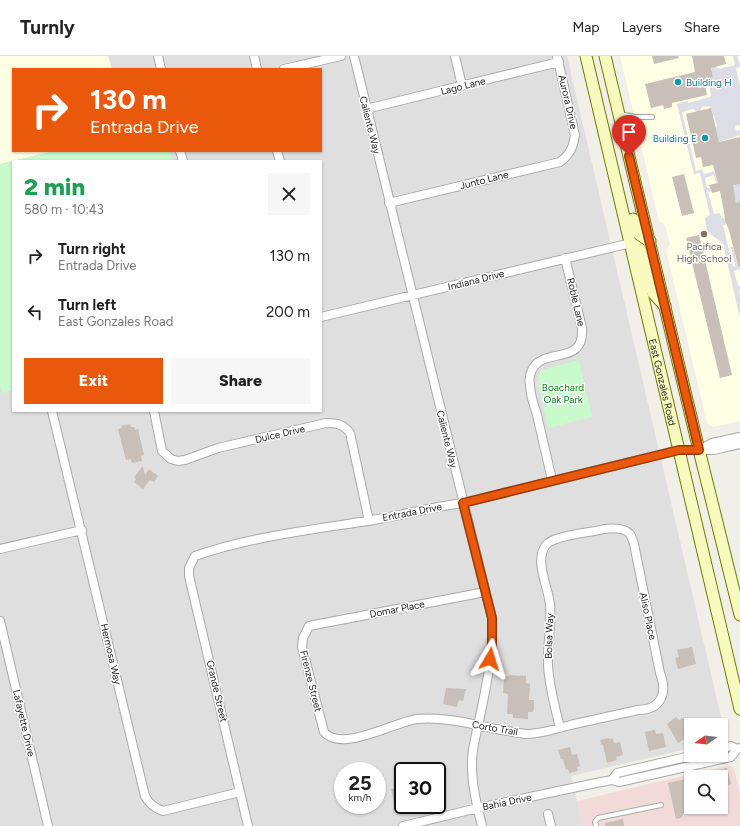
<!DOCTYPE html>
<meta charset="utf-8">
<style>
:root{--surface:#fff;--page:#f6f6f6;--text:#222;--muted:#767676;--line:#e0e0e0;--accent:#ea580c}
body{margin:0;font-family:Figtree,sans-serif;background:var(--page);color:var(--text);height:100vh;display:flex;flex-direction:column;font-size:15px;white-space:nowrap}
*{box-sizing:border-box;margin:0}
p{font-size:13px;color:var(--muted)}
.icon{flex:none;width:22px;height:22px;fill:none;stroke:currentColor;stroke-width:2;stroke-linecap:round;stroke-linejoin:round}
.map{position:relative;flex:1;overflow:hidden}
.panel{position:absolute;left:12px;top:104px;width:310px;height:252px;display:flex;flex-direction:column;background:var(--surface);border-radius:0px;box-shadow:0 1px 3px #0004}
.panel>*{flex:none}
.hud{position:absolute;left:12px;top:12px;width:310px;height:84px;border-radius:0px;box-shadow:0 1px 3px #0004;background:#ea580c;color:#fff;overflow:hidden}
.needle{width:26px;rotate:256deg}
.tools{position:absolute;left:684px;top:662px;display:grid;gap:8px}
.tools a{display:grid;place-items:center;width:44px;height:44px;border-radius:0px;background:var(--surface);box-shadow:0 1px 3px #0004;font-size:20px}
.speed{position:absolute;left:334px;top:706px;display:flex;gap:8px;font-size:20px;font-weight:700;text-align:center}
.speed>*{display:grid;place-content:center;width:52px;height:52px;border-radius:50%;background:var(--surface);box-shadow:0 1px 3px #0004;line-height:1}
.speed small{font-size:10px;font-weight:400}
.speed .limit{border:2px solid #111;border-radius:6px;background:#fff;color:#111}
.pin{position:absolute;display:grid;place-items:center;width:34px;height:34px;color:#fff;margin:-41px -17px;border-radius:50% 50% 50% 0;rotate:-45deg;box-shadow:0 0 4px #0007}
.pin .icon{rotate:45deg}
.me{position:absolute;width:44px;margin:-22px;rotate:7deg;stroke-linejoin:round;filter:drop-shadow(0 0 3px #0008)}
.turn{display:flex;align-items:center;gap:14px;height:84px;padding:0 12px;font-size:18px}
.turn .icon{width:52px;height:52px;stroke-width:2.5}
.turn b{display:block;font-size:28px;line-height:34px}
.round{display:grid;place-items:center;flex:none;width:42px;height:42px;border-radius:0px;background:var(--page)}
.summary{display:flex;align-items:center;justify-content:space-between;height:68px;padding:0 12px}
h1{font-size:24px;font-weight:800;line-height:30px;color:#1e9e55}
.cta{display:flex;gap:8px;margin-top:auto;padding:8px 12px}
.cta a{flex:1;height:46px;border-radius:0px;background:var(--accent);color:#fff;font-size:16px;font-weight:800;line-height:46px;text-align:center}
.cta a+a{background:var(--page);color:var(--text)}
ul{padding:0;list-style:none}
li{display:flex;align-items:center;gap:12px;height:56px;padding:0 12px}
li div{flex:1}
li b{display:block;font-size:15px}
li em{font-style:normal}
header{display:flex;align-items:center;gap:24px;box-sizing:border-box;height:56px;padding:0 20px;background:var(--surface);border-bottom:1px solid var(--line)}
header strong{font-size:19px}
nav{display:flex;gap:22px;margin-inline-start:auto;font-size:14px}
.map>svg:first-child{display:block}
.residential{fill:#e0dfdf;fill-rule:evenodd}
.commercial{fill:#f2dad9;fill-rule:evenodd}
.education{fill:#ffffe5}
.park{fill:#c8facc}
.plaza{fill:#dddde8}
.building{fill:#c7bfb8}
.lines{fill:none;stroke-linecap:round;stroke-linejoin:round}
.lane-casing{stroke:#a9a9a9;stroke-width:6}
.street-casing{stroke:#a9a9a9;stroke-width:10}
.secondary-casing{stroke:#707d05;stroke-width:13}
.lane{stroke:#fff;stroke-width:4}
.street{stroke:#fff;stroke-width:8}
.secondary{stroke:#f7fabf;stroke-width:11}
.route-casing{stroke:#983908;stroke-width:10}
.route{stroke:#ea580c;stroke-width:7}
.culture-dot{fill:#0f9aa8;stroke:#fff;stroke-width:1.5}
.education-dot{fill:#8d6e63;stroke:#fff;stroke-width:1.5}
.labels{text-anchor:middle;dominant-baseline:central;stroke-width:3;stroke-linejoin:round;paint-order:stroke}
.culture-label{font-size:10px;fill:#0d838f;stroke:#fff;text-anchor:start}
.street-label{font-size:10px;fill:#222;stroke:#fff}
.education-label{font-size:10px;fill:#785e54;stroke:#fff}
.park-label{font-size:10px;fill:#0c8416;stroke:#fff}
</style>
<header>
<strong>Turnly</strong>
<nav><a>Map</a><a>Layers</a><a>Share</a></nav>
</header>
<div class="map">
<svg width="740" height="770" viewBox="0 0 740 770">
<rect width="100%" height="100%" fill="#f2efe9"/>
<path class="residential" d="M0,0h567l158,678 -4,7v-16h-30v23l-120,28 12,50h-583zM13,13h308v82h-308zM13,105h308v250h-308zM343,715h34v34h-34zM403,715h34v34h-34z"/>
<path class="commercial" d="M729,709l5,3 6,25v33h-157l-6,-25zM691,721h30v30h-30z"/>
<path class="education" d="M0,0h108l4,13h-99v82h41l-54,13z
M620,0h120v365l-27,6 -6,-4 -41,-173 4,-6 -5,-19 -6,-4z"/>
<path class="park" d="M54,95h116l2,10h-159z
M13,105v229l-11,3 -2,-7v-222z
M579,304l13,57 -44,11 -10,-47 2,-8 2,-3z"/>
<path class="plaza" d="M733,0h4l3,8v3l-4,1 4,18v40l-1,-1 -4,1 1,5 4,-1v5l-21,7 -4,-15 2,-1 -3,-11h-2l-1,-7 -2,-2 -7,1 -2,4 -3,1 -4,-3 -11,3 14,59 6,-2 2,5 36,-9v36l-4,2 -5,-25 -9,-5 -6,2 2,8h-2l-2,-8 -9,3 2,10h3l1,3 -3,1 6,22 6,-1 1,5h3l2,6 -3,1 10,42 2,-1 -4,-19h2l4,18 3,-1v7l-1,-2 -5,2 4,15h2v4h-1l1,6v22l-17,-74 -3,-3 -10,-7 -3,-3 -2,-13 5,-3 -10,-42 -6,1 -17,-70 11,-3v2l22,-6 1,-2 -2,-10 -4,-1 -1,-4 9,-3 -2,-9 4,-2 4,3 16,-4z"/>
<path class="building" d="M652,0h26l1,2 -25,6z
M692,0h32l2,8 -15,4 2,9 -9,3 3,15 -35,8v4l-8,2 -1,-4 -12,3 -6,-24 50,-12z
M711,52l8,34 21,-5v47l-7,1 3,18 4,-2v65h-2l-9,-36 -4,-9 -1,-10 -4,-20 -8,2 -3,-8 9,-2 -5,-18 -10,2 -2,-10 -5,1 -10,-44z
M684,118l10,39 -12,3 -10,-39z
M699,179l33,140 -12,3 -34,-140z
M130,368l1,3h3l1,3 3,-1 6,26 -3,1 1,5 -10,2 -1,-4 -5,1 -8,-31 4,-1 -1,-2z
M143,410l2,9 4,-6 9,7 -4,6 -4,-2 -7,9 -9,-7 2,-3 -2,-2z
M692,591l4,17 -18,5 -3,-11 4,-1 -2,-7z
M508,619l18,1v7l4,1 -1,16h5v9l-1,3h-5v7l-15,-1v-4h-6l1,-20 -5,-1 1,-17h4z
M446,632l20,1 -3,12 -4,-1 -2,7 -14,-3z
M676,661l3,3 6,-3 6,10v8l-13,8 -11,-19z
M655,674l1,4 7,-1 3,14 -17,4 -4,-19z
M609,682v1l4,-1 1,5 6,-1 3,13 -7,2 1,3 -10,3 -4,-18h-1l-2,-5z
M570,691l2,8 5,-1 3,12 -3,1 1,4 -9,2 -1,-4 -2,1 -3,-11h-2l-3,-9z
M727,712l4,16 -10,3v-10h-22v-3z
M691,722v24l-10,16 -5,1 -8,-36z
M403,730v24l-7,1 -5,-22z
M623,763l1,7h-19v-3z"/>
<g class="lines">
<g class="lane-casing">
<path id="lane" d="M620,58l15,3h17
M596,770l-1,-4 3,-4 63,-13"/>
</g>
<g class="street-casing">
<path id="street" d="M158,0l3,13
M254,0l3,13
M354,0l138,562c2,34 -6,70 -13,103 -3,15 -8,30 -7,45 0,20 5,40 10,60
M455,0l7,30
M284,13l57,-13
M366,53l193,-47
M180,95l3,10
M277,95l3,10
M389,147l171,-41c10,-8 13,-14 15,-27l-18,-79
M321,261l310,-74
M52,355l93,385c4,8 9,12 18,15l77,-19
M154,355l8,40 9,8 7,2 7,-1 33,-12 108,-25c11,0 17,1 24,10l19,88
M701,393l11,-6 28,-6
M552,424c-5,-22 -10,-43 -15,-65 -3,-10 -7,-20 -7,-30 -1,-5 0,-11 2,-15 11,-24 53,-3 50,-42l-17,-70
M0,493l82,-19
M485,536l-176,34 -6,12 -1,9 22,85c18,21 70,-10 93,-13 25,-3 59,6 84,11 8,1 17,3 25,4 15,0 30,-5 44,-9l68,-15c23,0 30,-17 22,-37l-26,-129c-1,-3 -2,-7 -4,-10 -6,-7 -18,-6 -26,-5 -14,4 -50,6 -58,16 -12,15 2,42 4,59 2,20 -3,41 -2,61 1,21 7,42 12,63
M0,565l48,205
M721,693l10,-3 6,3 3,-1
M612,724l5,-7 78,-18
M548,758l3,12
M248,770l-59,-250v-8l6,-12c55,-19 114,-26 172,-35 32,-5 64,-14 96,-18l216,-53h35l26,-6
M403,770l75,-18 123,-26 11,-2 7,2 112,-25 6,-8"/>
</g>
<g class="secondary-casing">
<g id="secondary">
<path id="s1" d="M586,0l154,653"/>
<path d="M605,0l94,394 41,165"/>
<path d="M633,163c3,14 3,15 17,22"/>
<path d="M631,187l9,6 13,44 12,13"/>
</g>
</g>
<use href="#lane" class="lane"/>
<use href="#street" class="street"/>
<use href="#secondary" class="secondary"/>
</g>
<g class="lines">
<g class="route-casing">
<path id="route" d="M490,603l2,-14v-27l-29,-115 204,-50 12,-3h20l-70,-294"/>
</g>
<use href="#route" class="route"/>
</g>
<g class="culture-dot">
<circle cx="678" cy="26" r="4"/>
<circle cx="705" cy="82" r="4"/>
</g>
<circle class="education-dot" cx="704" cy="178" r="4"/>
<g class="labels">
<g class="culture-label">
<text x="686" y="26">Building H</text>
<text x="697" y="82" text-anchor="end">Building E</text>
</g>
<g class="street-label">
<text transform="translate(463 30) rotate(-14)">Lago Lane</text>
<text transform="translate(568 46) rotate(77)">Aurora Drive</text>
<text transform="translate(370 69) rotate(76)">Caliente Way</text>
<text transform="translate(484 124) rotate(-14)">Junto Lane</text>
<text transform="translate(476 224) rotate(-14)">Indiana Drive</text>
<text transform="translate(576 246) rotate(77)">Roble Lane</text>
<text stroke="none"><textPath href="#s1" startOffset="335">East Gonzales Road</textPath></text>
<text transform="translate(280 378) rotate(-13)">Dulce Drive</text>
<text transform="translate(447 383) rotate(76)">Caliente Way</text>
<text transform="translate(412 456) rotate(-11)">Entrada Drive</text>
<text transform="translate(397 553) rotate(-11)">Domar Place</text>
<text transform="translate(648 560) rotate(78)">Aliso Place</text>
<text transform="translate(549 580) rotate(-88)">Bolsa Way</text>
<text transform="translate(111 598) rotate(77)">Hermosa Way</text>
<text transform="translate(311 625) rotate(76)">Firenze Street</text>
<text transform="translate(217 635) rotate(77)">Grande Street</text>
<text transform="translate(24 667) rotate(77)">Lafayette Drive</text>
<text transform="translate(495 672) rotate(10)">Corto Trail</text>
<text transform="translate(507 746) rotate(-12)">Bahia Drive</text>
</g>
<g class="education-label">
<text x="704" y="190">Pacifica<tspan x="704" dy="12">High School</tspan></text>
</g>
<g class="park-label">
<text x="563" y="331">Boachard<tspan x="563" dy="12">Oak Park</tspan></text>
</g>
</g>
</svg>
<div class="tools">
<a><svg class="needle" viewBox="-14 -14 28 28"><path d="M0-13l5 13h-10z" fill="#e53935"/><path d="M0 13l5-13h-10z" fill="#767676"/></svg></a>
<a><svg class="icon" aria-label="search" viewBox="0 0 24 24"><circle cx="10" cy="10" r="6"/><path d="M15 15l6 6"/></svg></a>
</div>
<div class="speed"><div>25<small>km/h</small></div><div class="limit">30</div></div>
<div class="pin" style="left:629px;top:100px;background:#d93025"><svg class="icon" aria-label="arrive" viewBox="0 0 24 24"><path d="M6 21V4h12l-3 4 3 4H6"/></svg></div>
<svg class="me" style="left:490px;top:603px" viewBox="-20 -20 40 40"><path d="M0-17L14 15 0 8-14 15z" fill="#ea580c" stroke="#fff" stroke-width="4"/></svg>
<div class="hud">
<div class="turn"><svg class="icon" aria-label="right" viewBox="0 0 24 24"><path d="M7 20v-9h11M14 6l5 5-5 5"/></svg><div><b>130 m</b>Entrada Drive</div></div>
</div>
<section class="panel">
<div class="summary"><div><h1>2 min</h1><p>580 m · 10:43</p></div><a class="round"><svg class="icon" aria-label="close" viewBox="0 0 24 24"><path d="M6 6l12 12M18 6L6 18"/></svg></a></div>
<ul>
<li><svg class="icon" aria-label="right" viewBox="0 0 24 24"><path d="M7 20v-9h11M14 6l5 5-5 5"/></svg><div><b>Turn right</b><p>Entrada Drive</p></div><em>130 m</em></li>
<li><svg class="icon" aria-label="left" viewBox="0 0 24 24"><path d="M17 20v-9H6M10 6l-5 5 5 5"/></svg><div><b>Turn left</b><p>East Gonzales Road</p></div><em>200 m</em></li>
</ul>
<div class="cta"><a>Exit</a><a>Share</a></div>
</section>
</div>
